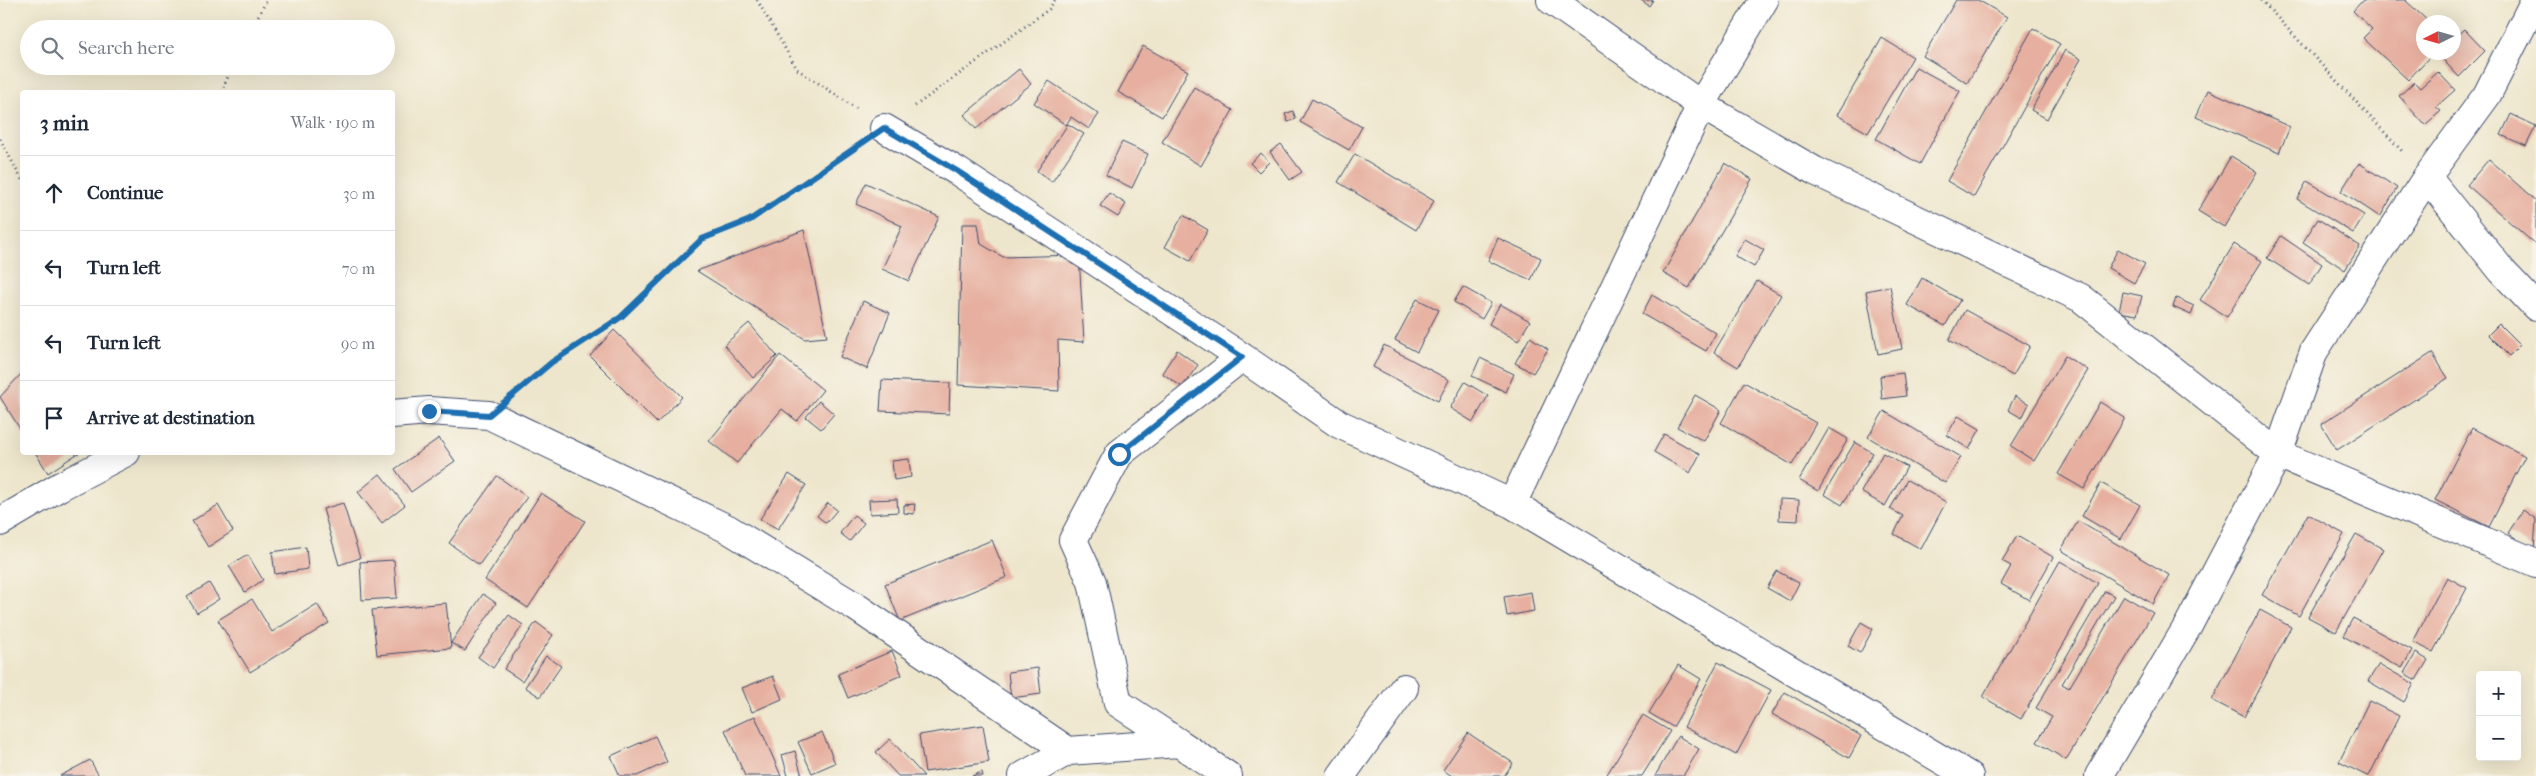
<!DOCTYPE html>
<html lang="en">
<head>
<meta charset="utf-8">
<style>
  body { margin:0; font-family:"IM FELL French Canon",serif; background:#f2f2f3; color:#1f2937 }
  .controls { position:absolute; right:15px; bottom:15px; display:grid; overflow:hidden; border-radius:5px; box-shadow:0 5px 20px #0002 }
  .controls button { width:45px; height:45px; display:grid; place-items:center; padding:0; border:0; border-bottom:1px solid #e0e1e3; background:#fff; color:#1f2937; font:25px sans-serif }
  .compass { position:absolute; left:2416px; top:15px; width:45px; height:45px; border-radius:50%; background:#fff; box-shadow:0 5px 20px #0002; rotate:265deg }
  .stop { position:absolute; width:15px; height:15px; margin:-11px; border:4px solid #1f6fb2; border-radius:50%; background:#fff }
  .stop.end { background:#1f6fb2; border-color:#fff; box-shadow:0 1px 5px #0008 }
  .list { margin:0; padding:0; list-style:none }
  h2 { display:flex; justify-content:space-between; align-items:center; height:65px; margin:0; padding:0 20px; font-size:21px }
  h2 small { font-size:16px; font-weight:400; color:#747a83 }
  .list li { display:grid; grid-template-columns:32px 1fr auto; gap:15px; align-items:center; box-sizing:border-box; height:75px; padding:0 20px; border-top:1px solid #e0e1e3 }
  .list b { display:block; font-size:19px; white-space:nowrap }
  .list em { font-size:16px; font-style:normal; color:#747a83 }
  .icon { flex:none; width:28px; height:28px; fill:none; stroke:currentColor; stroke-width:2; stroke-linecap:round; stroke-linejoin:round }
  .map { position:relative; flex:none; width:2536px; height:776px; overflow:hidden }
  .search { position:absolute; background:#fff; box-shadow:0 5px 20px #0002; left:20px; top:20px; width:375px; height:55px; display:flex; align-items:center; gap:12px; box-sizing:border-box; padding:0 18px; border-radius:28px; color:#747a83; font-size:19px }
  .panel { position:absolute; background:#fff; box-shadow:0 5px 20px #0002; left:20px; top:90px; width:375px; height:365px; border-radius:5px }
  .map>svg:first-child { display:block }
  .building { fill:#e6af9f }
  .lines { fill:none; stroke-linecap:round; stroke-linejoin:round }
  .minor-casing { stroke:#3b4a6e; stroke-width:30 }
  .path { stroke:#3b4a6e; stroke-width:3; stroke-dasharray:1 4; stroke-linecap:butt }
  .minor { stroke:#fff; stroke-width:28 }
  .route { stroke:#1f6fb2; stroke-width:6 }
</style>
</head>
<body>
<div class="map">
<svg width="2536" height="776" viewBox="0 0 2536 776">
  <rect width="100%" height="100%" fill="#f7f3e8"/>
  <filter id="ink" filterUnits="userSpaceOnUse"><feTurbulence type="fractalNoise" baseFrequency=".02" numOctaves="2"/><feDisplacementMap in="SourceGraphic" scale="10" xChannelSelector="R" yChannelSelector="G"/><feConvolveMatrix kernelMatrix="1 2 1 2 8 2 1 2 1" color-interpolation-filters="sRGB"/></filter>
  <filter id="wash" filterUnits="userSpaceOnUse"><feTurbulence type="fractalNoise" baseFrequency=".0096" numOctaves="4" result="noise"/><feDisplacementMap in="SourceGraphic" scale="20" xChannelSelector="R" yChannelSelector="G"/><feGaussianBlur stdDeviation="1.12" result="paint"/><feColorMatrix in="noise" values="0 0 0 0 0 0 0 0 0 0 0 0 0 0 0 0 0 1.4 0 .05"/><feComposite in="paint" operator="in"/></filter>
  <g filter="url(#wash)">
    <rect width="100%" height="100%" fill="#eee6cc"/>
    <g id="blocks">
      <path class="building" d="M1641 0H1653L1649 6Z
        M1956 0H1978L2007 17 1967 83 1923 56Z
        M2363 0H2405L2429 22H2424V52H2434L2408 80 2363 38 2372 29 2353 11Z
        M2033 28 2060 44 1974 197 1947 181Z
        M2464 29 2485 51 2459 77 2436 52H2454V38Z
        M1882 38 1913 57 1868 133 1837 115Z
        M1143 46 1188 71 1162 117 1118 92Z
        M2065 50 2081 59 2047 119 2031 110Z
        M1916 67 1960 91 1920 164 1876 139Z
        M1019 69 1031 84 976 129 964 115Z
        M2438 72 2455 90 2436 107 2441 111 2425 125 2399 96 2414 82 2420 88Z
        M1049 81 1099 114 1089 129 1071 117 1066 125 1034 103Z
        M1194 87 1233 110 1201 166 1162 142Z
        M2208 90 2290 127 2279 153 2196 117Z
        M1312 99 1362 127 1349 150 1300 122Z
        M1293 111 1296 119 1288 122 1285 114Z
        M2511 114 2536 126 2526 146 2501 135Z
        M1068 124 1084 134 1052 182 1037 171Z
        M1122 142 1148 154 1132 188 1106 175Z
        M1281 144 1302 172 1290 180 1270 152Z
        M1261 153 1269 162 1259 172 1250 163Z
        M1355 154 1434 201 1416 230 1338 182Z
        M2231 156 2257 172 2224 227 2198 211Z
        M2489 159 2536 201V245L2467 185Z
        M1725 163 1752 179 1689 288 1663 273Z
        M2359 163 2397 188 2380 217 2341 191Z
        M2307 181 2364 215 2353 233 2297 199Z
        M866 183 939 217 909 281 882 269 902 226 856 204Z
        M1109 193 1126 204 1118 217 1100 206Z
        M1183 215 1208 230 1190 261 1165 247Z
        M2318 219 2360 246 2345 270 2303 242Z
        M962 224H978L981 244 1003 257 1079 255 1084 342 1058 340 1059 391 958 385Z
        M804 230 827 337 805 339 697 271Z
        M2281 236 2322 264 2309 285 2267 258Z
        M1498 238 1541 258 1531 280 1488 261Z
        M1745 239 1764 250 1754 267 1735 256Z
        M2234 244 2262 261 2227 317 2200 300Z
        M2118 249 2145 264 2134 283 2108 268Z
        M1922 278 1960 300 1945 326 1907 305Z
        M1757 281 1781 295 1738 367 1714 352Z
        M1890 286 1902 349 1878 354 1866 291Z
        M1463 287 1491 303 1482 319 1454 302Z
        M2123 292 2142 296 2137 315 2119 312Z
        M1652 295 1716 333 1706 351 1642 314Z
        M2176 298 2194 306 2191 315 2173 307Z
        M1417 299 1439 310 1417 352 1395 340Z
        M863 301 890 313 867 369 840 357Z
        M1500 304 1530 321 1518 341 1489 324Z
        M1965 310 2030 346 2013 376 1949 340Z
        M749 323 777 356 753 378 724 345Z
        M2499 324 2520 345 2509 356 2488 335Z
        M614 330 682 397 657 423 590 356Z
        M1530 337 1548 349 1533 373 1515 363Z
        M1384 345 1449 380 1438 401 1373 367Z
        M1177 350 1198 365 1182 387 1162 373Z
        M2432 353 2448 378 2337 450 2321 424Z
        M780 355 823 390 797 421 782 409 737 463 709 441Z
        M2065 356 2088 370 2034 461 2011 446Z
        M1480 358 1514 374 1506 392 1472 376Z
        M22 373V432L0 397Z
        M1903 373 1906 396 1882 399 1880 376Z
        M882 380 950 383 949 414 880 411Z
        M1465 382 1488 396 1473 422 1450 408Z
        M1744 382 1816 423 1792 465 1721 423Z
        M1695 395 1721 410 1704 441 1677 427Z
        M2015 396 2029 404 2022 418 2008 410Z
        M819 401 834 414 821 429 806 417Z
        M2100 402 2125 418 2084 489 2058 474Z
        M1884 411 1961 457 1945 483 1868 437Z
        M1958 416 1980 429 1969 449 1947 435Z
        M1829 428 1848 439 1818 491 1799 480Z
        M2472 428 2525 456 2489 527 2435 500Z
        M1664 434 1700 454 1690 473 1654 452Z
        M439 438 455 461 411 492 395 469Z
        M1855 442 1873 453 1842 505 1824 494Z
        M35 452H80L48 473Z
        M1883 453 1907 467 1885 506 1861 492Z
        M909 459 911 477 894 480 892 461Z
        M380 474 405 505 382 523 358 492Z
        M789 474 806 485 778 529 760 519Z
        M497 476 527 497 479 565 449 543Z
        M1907 480 1946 502 1921 549 1894 534 1903 516 1890 509Z
        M2101 483 2140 505 2121 539 2082 516Z
        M541 493 585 521 528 608 485 580Z
        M897 499 898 512 870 514 869 500Z
        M1780 499 1799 500 1798 521 1779 520Z
        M343 503 360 558 339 565 323 509Z
        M828 503 837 510 826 523 817 516Z
        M915 504 914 514 904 513V505Z
        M218 505 233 531 208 547 192 521Z
        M2523 510 2536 519 2534 551 2508 533Z
        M2308 514 2344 534 2299 616 2262 595Z
        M854 515 864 523 850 541 840 533Z
        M2078 521 2169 575 2153 604 2061 550Z
        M2356 534 2383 549 2336 632 2308 617Z
        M2017 536 2053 557 2029 600 2001 584 2011 566 2002 561Z
        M992 540 1007 577 900 621 885 584Z
        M306 547 308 569 275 574 272 552Z
        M248 555 263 580 245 592 229 566Z
        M394 560 397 598 362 600 360 562Z
        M2060 561 2098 583 2021 719 1983 697Z
        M1777 571 1799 583 1790 601 1767 588Z
        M2447 577 2467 588 2433 652 2413 642Z
        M209 583 219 599 197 613 187 597Z
        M2105 591 2114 596 2062 684 2069 688 2124 596 2153 613 2066 760 2037 742 2052 717 2036 708Z
        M1531 592 1534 611 1507 616 1504 597Z
        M483 594 496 603 465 651 451 643Z
        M252 599 272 632 317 604 329 623 250 672 218 620Z
        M446 603 451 648 377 655 372 610Z
        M2260 610 2291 627 2244 717 2212 700Z
        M509 615 523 625 493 668 478 657Z
        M2353 618 2412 650 2402 668 2343 636Z
        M536 622 553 635 522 681 504 669Z
        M1861 622 1873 629 1860 653 1848 646Z
        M892 651 902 675 848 698 838 674Z
        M2416 653 2428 660 2416 680 2404 673Z
        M546 656 561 666 540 697 525 687Z
        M1718 662 1771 690 1736 755 1684 727Z
        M2379 664 2414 684 2404 702 2368 681Z
        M1678 665 1701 679 1673 727 1649 713Z
        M1038 668 1041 694 1011 698 1008 672Z
        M773 676 782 699 752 712 742 688Z
        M1785 692 1861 736 1849 758 1772 714Z
        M2369 701 2399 716 2369 776H2367L2339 762Z
        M1643 715 1670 731 1642 776H1606Z
        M755 716 781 776H745L725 730Z
        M983 725 989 762 925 772 919 735Z
        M822 732 835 763 812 773 798 742Z
        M1468 733 1513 763 1504 776H1452L1443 770Z
        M655 736 667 762 637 776H620L611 756Z
        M1678 736 1699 749 1683 776H1655Z
        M890 739 924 776H898L876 752Z
        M795 751 802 776H788L782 755Z
        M90 760 99 776H60Z
        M982 772 983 776H972Z"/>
    </g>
  </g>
  <g filter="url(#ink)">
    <use href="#blocks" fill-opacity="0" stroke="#3b4a6e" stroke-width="1"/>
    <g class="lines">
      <g class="minor-casing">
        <path id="minor" d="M1551 0 1701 105 1815 171 2081 298 2278 454 2314 351 2427 177 2487 95 2535 0
          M884 128 957 171 1242 357 1339 424 1512 504 1969 776
          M2427 177 2502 271 2536 307
          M392 414 429 411 489 415 728 529 856 607 1068 751
          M1512 504 1701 105 1764 0
          M0 522 59 487 126 452
          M1179 743 1118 703 1092 582 1073 540 1119 454 1242 357
          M1023 776 1068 751 1179 743 1228 776
          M1341 776 1404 688
          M2099 776 2189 624 2278 454 2536 563"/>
      </g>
      <path class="path" d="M757 0 797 69 857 109
        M2261 0 2402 151
        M251 29 267 0
        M221 92 233 66
        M915 106 1049 9 1055 0
        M0 139 22 180
        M518 390 552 362 621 317 702 239 750 220 856 147"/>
      <use href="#minor" class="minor"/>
    </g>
  </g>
  <g class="lines" filter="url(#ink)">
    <path class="route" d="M429 411 489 415 552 362 621 317 702 239 750 220 884 128 957 171 1242 357 1119 454"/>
  </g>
</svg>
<div class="controls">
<button>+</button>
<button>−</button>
</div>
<svg class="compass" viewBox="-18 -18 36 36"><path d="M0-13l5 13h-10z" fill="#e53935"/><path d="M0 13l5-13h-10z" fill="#747a83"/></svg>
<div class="stop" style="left:1119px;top:454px"></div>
<div class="stop end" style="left:429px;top:411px"></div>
<div class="search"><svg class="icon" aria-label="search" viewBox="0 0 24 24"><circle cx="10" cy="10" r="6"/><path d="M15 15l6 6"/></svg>Search here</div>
<section class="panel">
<h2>3 min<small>Walk · 190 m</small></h2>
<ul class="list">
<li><svg class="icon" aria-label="ahead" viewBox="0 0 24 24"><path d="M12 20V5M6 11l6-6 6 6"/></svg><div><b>Continue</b></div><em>30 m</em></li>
<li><svg class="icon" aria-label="left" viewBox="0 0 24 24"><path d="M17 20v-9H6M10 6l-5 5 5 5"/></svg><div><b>Turn left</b></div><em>70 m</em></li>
<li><svg class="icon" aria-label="left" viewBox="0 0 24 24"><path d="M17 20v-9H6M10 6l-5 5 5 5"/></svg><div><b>Turn left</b></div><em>90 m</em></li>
<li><svg class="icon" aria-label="arrive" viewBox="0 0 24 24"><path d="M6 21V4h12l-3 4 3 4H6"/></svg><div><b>Arrive at destination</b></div></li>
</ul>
</section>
</div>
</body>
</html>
